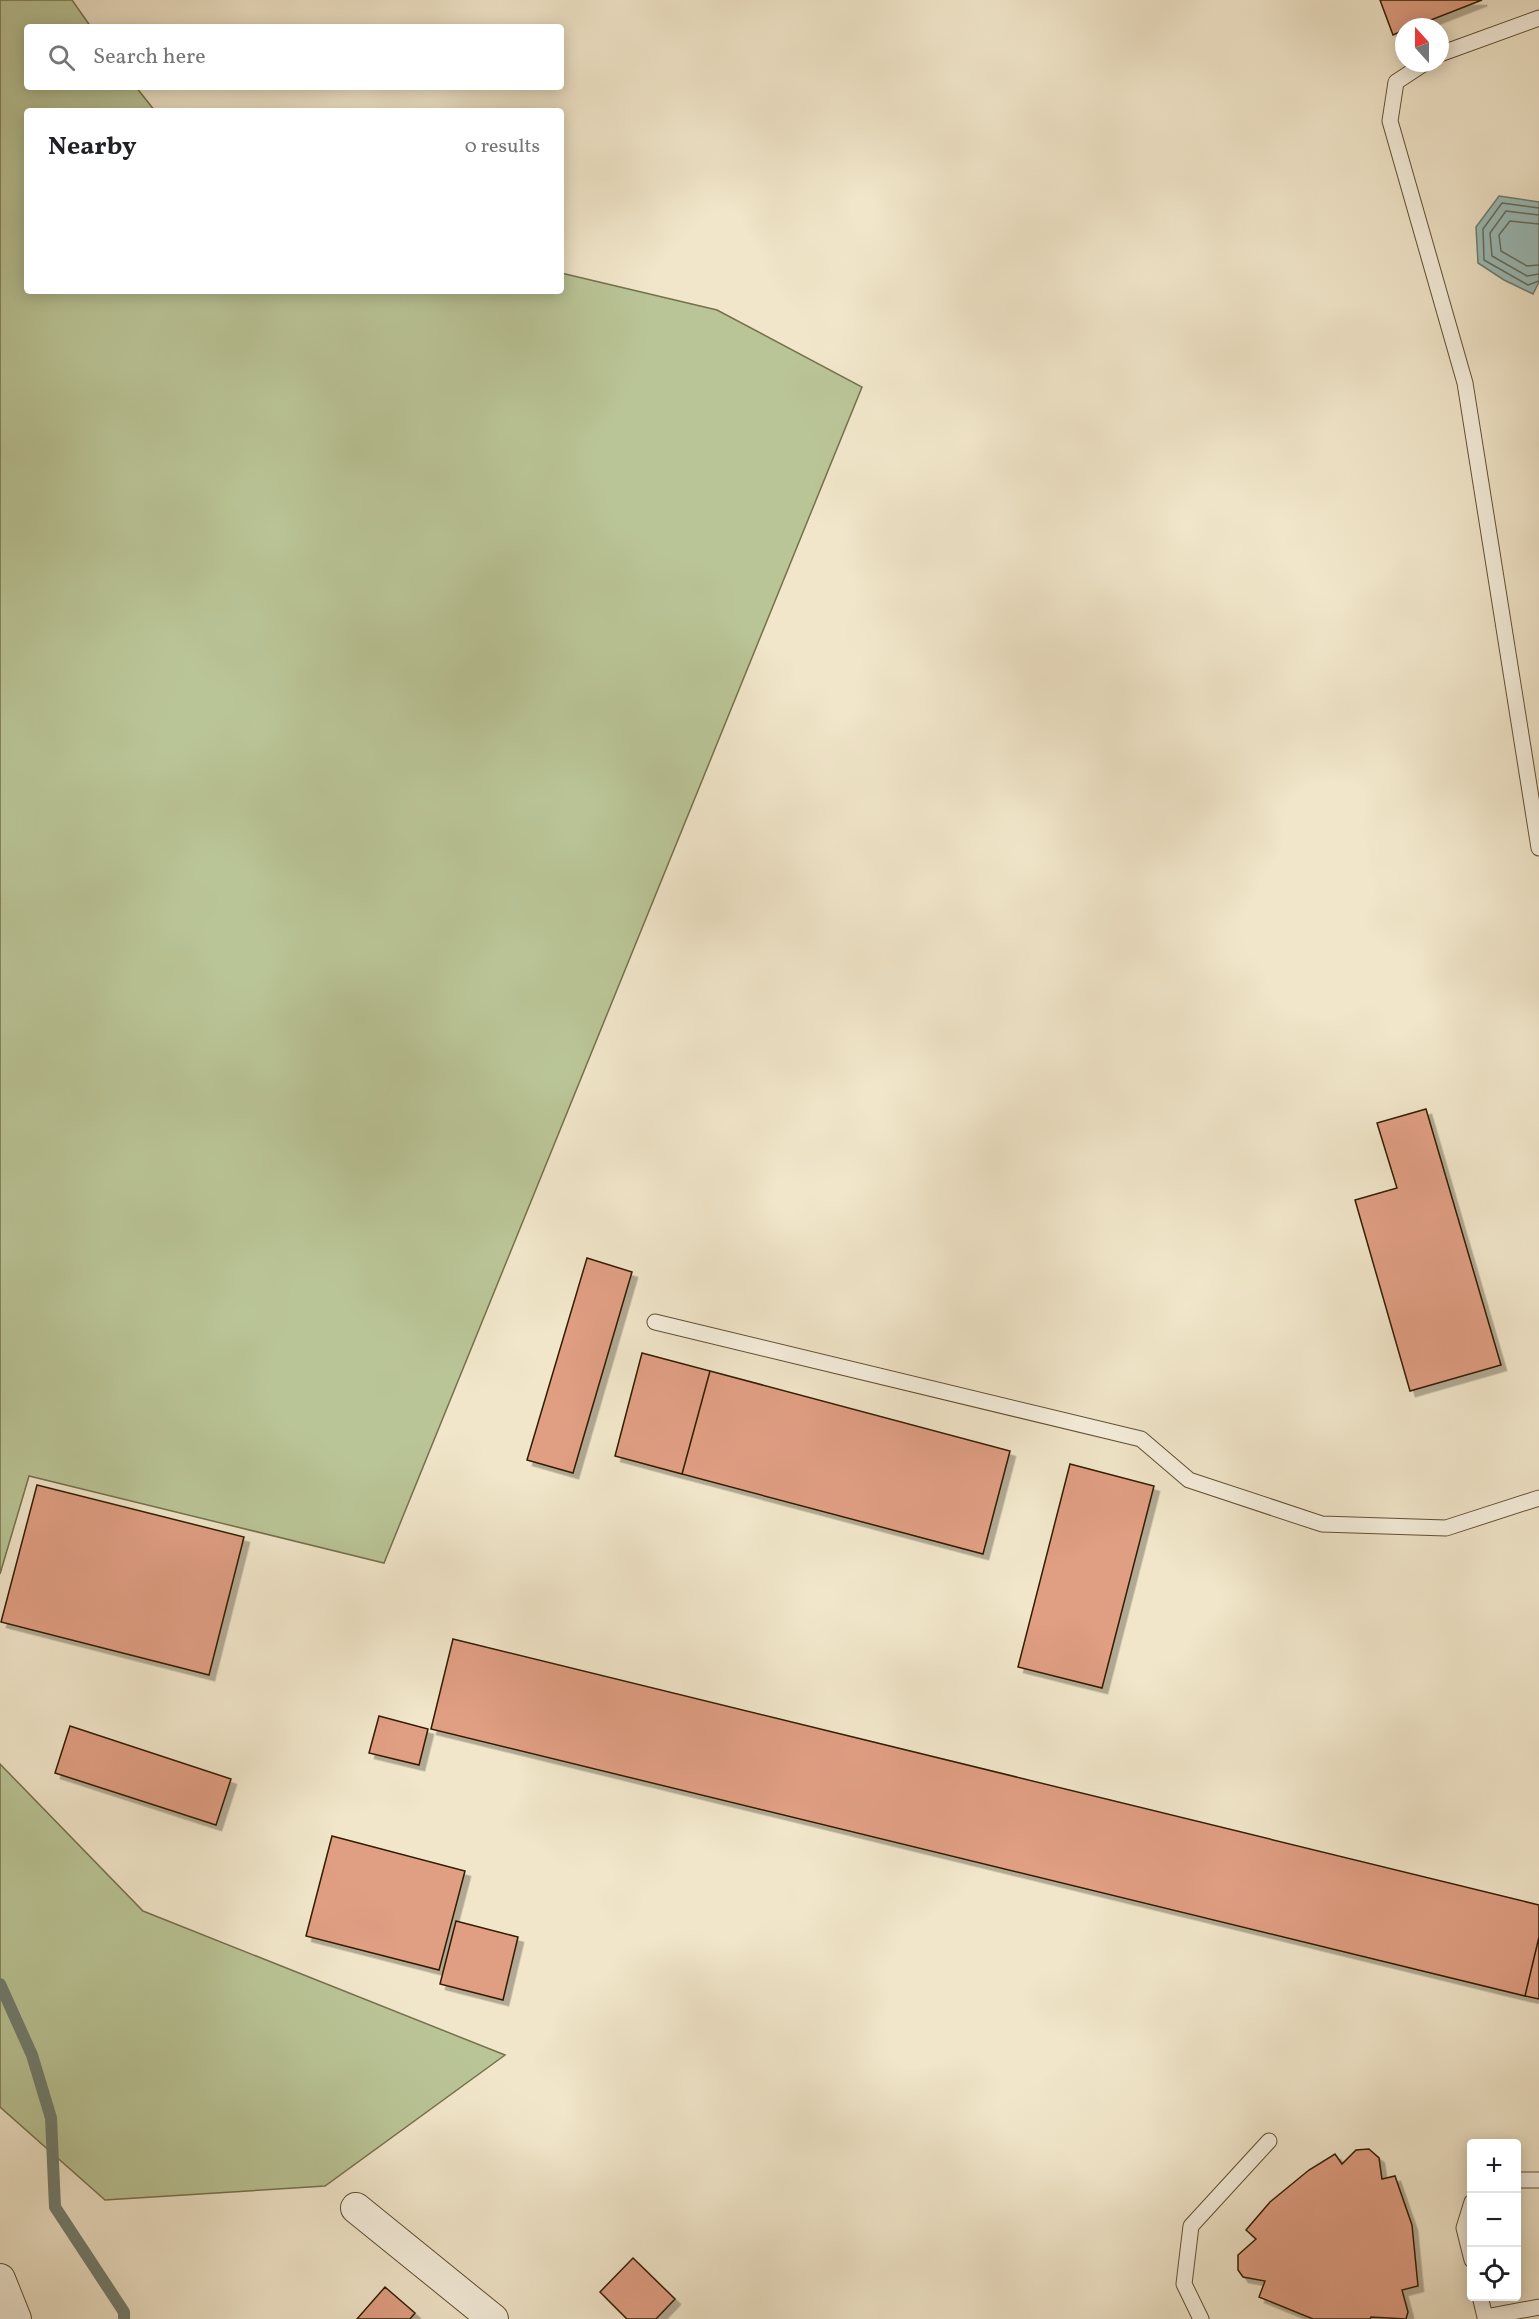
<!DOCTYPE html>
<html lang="en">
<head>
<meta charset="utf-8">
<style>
  body { margin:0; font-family:Vollkorn,serif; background:#f6f6f6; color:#202124 }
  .controls { position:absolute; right:18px; bottom:18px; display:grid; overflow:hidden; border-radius:6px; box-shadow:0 3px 15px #0003 }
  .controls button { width:54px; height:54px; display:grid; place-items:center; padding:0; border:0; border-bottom:2px solid #e0e0e0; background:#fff; color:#202124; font:30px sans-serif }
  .compass { position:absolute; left:1395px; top:18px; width:54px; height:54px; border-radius:50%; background:#fff; box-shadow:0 3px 15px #0003; rotate:339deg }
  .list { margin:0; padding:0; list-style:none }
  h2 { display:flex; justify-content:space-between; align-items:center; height:78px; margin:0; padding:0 24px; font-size:26px }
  h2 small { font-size:20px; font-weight:400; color:#757577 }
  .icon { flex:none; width:33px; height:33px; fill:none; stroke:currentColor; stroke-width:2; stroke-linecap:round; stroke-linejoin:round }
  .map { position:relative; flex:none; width:1539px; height:2319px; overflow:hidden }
  .search { position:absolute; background:#fff; box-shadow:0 3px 15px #0003; left:24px; top:24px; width:540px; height:66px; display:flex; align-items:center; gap:15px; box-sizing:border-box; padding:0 21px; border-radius:6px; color:#757577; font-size:22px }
  .panel { position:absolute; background:#fff; box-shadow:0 3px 15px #0003; left:24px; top:108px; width:540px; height:186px; border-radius:6px }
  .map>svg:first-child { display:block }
  .green { fill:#bac597; stroke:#76714c; stroke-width:1.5 }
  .water { fill:#9bbebc; stroke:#717e71; stroke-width:1.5 }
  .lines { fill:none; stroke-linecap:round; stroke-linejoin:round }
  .shore { stroke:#666e5e; stroke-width:1.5 }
  .stream { stroke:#717e71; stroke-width:12 }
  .building { fill:#e09e83; stroke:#311d01; stroke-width:1.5; filter:url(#shadow) }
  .service-casing { stroke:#614f33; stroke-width:17 }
  .minor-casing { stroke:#614f33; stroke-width:32 }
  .service { stroke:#f6efdd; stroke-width:15 }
  .minor { stroke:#f6efdd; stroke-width:30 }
</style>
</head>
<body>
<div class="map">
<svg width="1539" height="2319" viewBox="0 0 1539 2319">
  <defs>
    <filter id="shadow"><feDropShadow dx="5.5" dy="5.5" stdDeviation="0" flood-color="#0004"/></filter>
  </defs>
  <rect width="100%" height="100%" fill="#f1e6ca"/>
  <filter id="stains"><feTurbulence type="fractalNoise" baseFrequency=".00333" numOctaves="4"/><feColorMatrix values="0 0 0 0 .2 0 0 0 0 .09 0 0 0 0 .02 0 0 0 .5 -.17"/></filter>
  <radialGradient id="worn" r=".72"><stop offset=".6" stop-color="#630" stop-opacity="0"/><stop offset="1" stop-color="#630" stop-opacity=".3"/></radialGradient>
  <path class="green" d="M0 0H72L91 27H27V87H136L155 111H27V291H561V273L717 310 862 387 384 1563 29 1476 0 1574Z
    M0 1764 143 1911 505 2055 325 2186 105 2200 0 2107Z"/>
  <path class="water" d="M1499 196 1539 202V282L1533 294 1504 280 1478 263 1476 227Z"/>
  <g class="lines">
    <path class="shore" d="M1539 208 1502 203 1483 229 1484 260 1528 285 1539 281
      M1539 215 1506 211 1490 233 1492 256 1527 276 1539 274
      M1539 224 1510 221 1499 235 1501 251 1527 266 1539 265"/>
    <path class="stream" d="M0 1984 32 2055 51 2118 55 2207 124 2312V2319"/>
  </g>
  <path class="building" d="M1380 0H1482L1413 27H1404V30L1393 35Z
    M1426 1109 1501 1365 1410 1391 1355 1200 1397 1188 1377 1123Z
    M587 1258 632 1272 573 1473 527 1460Z
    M642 1353 710 1371 682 1474 615 1456Z
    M710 1371 1010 1451 983 1554 682 1474Z
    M1070 1464 1154 1486 1102 1688 1018 1667Z
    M37 1485 244 1537 209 1675 1 1622Z
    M453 1639 1539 1905V1937L1525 1996 431 1729Z
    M379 1716 428 1729 419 1765 369 1753Z
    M70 1726 231 1779 216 1825 55 1773Z
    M332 1836 465 1871 439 1970 306 1936Z
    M456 1921 518 1937 503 2000 440 1984Z
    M1539 1937V1999L1525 1996Z
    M1369 2149 1379 2158 1382 2179 1395 2176 1412 2225 1418 2286 1402 2290 1408 2312 1406 2319 1371 2317 1370 2319H1313L1259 2297 1265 2281 1243 2277 1238 2270V2255L1256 2239 1246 2230 1270 2202 1309 2170 1335 2154 1342 2164 1356 2150Z
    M633 2258 675 2299 656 2319H627L600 2292Z
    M385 2287 415 2313 410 2319H357Z"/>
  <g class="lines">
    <g class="service-casing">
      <path id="service" d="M1440 54 1539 18
        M1425 63 1396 82 1390 121 1465 383 1539 848
        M655 1322 1141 1439 1189 1480 1322 1524 1446 1528 1539 1498
        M1516 2180H1539
        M1472 2202 1464 2228 1472 2260
        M1480 2296 1485 2317 1539 2307
        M1201 2319 1184 2284 1191 2226 1269 2141"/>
    </g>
    <g class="minor-casing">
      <path id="minor" d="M356 2208 493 2319
        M0 2279 16 2319"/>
    </g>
    <use href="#service" class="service"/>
    <use href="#minor" class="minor"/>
  </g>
  <rect width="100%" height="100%" filter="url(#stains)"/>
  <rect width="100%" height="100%" fill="url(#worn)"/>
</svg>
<div class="controls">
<button>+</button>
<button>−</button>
<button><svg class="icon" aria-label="locate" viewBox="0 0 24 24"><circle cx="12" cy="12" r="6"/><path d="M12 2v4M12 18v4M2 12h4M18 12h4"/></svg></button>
</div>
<svg class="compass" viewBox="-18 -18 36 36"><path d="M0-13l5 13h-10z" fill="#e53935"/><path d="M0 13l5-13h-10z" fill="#757577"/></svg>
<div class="search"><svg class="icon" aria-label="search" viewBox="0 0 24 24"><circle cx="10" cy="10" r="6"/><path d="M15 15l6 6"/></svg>Search here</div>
<section class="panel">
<h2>Nearby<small>0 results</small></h2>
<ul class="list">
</ul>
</section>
</div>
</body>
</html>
